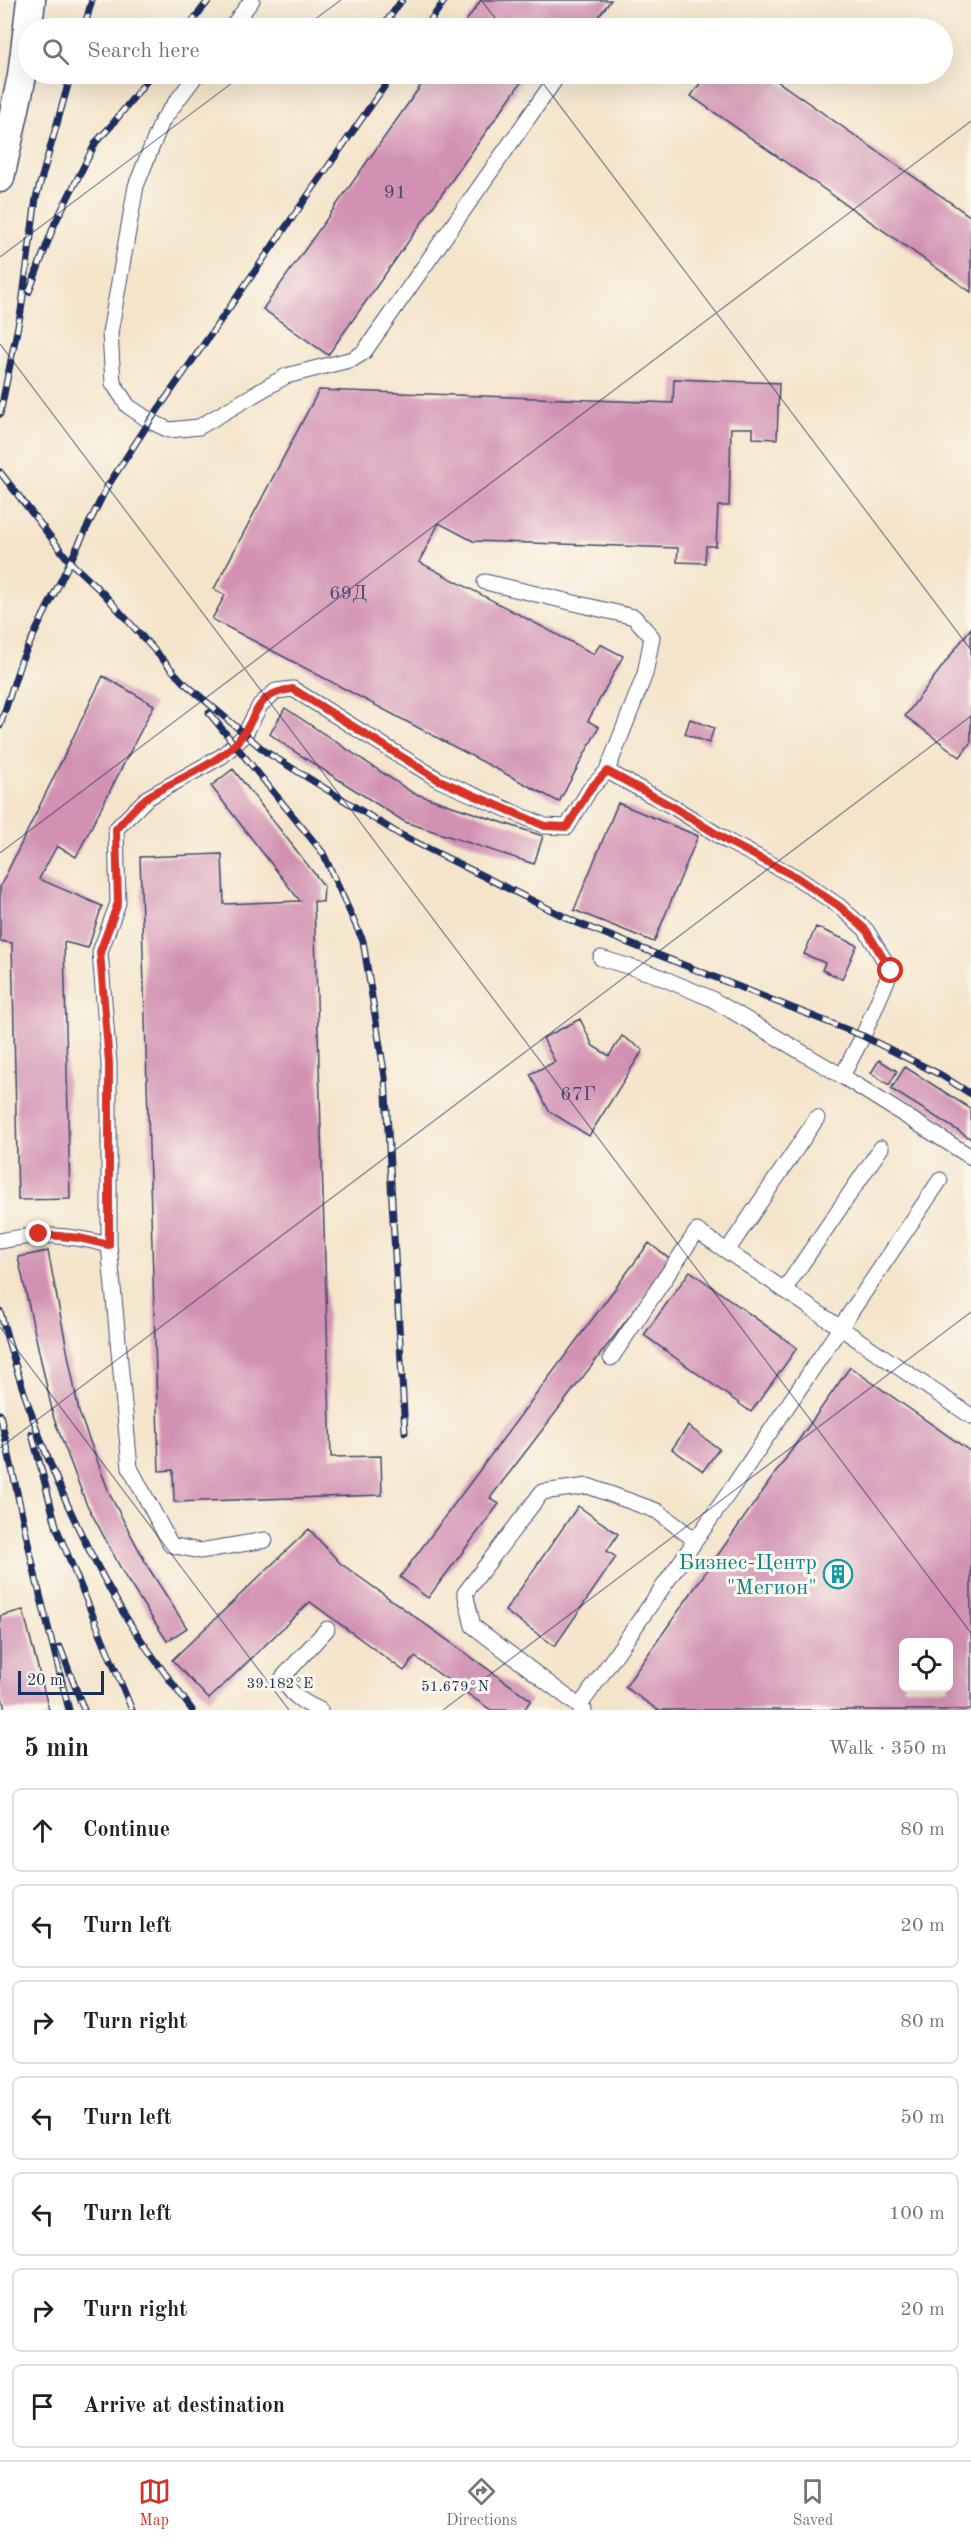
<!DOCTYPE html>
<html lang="en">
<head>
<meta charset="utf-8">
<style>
  body { margin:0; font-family:"Old Standard TT",serif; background:#f6f6f6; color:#202124 }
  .controls { position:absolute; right:18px; bottom:18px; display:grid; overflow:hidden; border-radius:9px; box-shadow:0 6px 24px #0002 }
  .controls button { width:54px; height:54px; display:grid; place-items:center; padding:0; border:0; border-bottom:2px solid #e0e0e0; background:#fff; color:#202124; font:30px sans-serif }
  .scale { position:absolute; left:18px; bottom:15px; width:86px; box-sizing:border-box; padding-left:6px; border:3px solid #1b2f5e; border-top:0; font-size:16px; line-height:21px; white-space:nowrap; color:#1b2f5e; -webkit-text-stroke:4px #fbf7ec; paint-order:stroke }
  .stop { position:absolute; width:18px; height:18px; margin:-14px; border:4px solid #d93025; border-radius:50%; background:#fff }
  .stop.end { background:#d93025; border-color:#fff; box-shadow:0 2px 6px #0008 }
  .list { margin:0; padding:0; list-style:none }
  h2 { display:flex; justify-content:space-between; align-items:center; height:78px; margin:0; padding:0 24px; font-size:26px }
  h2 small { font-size:20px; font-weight:400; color:#757577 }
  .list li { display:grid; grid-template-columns:39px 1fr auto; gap:18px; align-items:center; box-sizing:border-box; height:84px; margin:0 12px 12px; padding:0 12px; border:2px solid #e0e0e0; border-radius:9px }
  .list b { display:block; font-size:22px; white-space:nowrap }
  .list em { font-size:20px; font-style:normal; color:#757577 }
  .icon { flex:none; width:33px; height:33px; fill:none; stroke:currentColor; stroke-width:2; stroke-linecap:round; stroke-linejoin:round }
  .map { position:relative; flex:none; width:971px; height:1710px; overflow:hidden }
  .search { position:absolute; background:#fff; box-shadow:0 6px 24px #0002; left:18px; right:18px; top:18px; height:66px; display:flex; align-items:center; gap:15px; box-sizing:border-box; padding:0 21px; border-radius:33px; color:#757577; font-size:22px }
  .sheet { height:750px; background:#fff }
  nav { display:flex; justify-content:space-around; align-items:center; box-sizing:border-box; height:84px; border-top:2px solid #e0e0e0; background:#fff; font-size:16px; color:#757577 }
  nav a { display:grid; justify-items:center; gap:3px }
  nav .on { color:#d93025 }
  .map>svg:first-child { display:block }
  .building { fill:#d291b2; fill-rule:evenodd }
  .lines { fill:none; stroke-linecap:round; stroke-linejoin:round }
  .service-casing { stroke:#3c4a6e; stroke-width:17 }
  .minor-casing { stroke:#3c4a6e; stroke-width:31 }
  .service { stroke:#fff; stroke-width:15 }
  .minor { stroke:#fff; stroke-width:28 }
  .rail-casing { stroke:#1b2f5e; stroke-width:7 }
  .rail { stroke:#fbf7ec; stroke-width:4.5; stroke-dasharray:14; stroke-linecap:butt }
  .route { stroke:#d93025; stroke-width:8 }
  .ticks { fill:none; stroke:#1b2f5e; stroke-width:1.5; stroke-opacity:0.45 }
  .labels { text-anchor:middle; stroke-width:6; stroke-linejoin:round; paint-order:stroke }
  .number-label { font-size:20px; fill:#494873 }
  .culture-label { font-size:22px; fill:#0d838f; stroke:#fbf7ec; text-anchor:end }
  .ticks-label { font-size:15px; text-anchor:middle; fill:#1b2f5e; stroke:#fbf7ec; stroke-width:6; stroke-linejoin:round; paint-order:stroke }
</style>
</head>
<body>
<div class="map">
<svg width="971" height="1710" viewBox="0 0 971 1710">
  <rect width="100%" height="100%" fill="#fbf7ec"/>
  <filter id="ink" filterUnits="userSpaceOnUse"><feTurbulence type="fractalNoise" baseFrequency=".0167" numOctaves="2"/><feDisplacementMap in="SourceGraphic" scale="12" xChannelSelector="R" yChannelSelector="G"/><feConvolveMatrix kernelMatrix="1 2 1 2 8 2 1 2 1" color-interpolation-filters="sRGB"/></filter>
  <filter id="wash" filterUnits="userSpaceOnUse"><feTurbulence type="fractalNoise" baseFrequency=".008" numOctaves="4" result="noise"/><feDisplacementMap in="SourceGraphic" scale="24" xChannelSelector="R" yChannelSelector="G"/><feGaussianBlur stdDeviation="1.35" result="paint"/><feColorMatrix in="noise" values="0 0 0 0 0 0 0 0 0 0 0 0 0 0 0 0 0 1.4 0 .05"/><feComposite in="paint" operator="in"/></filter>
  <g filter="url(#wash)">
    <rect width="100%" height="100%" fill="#f4e4ca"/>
    <g id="blocks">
      <path class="building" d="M481 0H611L590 28H578L565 19 559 28H461Z
        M429 74H527L328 355 263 309Z
        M707 74H767L971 217V292L691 96Z
        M674 379 779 383 777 439 753 438V428H731L729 506H718L716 546H706L705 563 677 562 678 548 473 541 439 523 419 562 594 654 600 644 623 656 588 721 599 727 559 802 212 619 225 595 214 589 319 390 673 403Z
        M971 628V742L960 757 905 716Z
        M103 676 154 705 76 857 57 846 39 879 102 906 88 948 64 942 70 1199 18 1200 12 943 0 941V887Z
        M285 708 413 793 543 836 534 864 405 822 289 748 270 734Z
        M690 719 714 728 709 743 685 734Z
        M233 769 324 886 323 902 314 901 331 1457 381 1456 382 1495 174 1502 173 1470 159 1471 140 857 222 854 224 904 300 901 211 786Z
        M618 803 698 836 654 942 574 910Z
        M816 927 857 945 842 979 822 970 825 963 804 954Z
        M580 1019 593 1046 609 1056 622 1036 643 1050 589 1136 549 1111 530 1074 555 1062 543 1038Z
        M879 1060 897 1071 889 1085 871 1073Z
        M905 1067 971 1109V1139L891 1089Z
        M649 1243 672 1261 490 1498 499 1504 428 1598 400 1577Z
        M48 1251 79 1412 110 1495 148 1567 187 1628 167 1641 126 1578 86 1503 54 1419 18 1257Z
        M690 1271 797 1348 751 1412 644 1335Z
        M850 1367 971 1452V1710H658L625 1687ZM904 1642H948V1688H904Z
        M688 1426 719 1449 703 1471 672 1449Z
        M578 1506 618 1534 607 1551 616 1557 555 1646 505 1611Z
        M309 1529 340 1563 531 1700 524 1710H491L415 1657 404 1671 310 1602 209 1699 172 1660Z
        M23 1610 49 1710H5L0 1689V1616Z"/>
    </g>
  </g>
  <g filter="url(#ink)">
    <use href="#blocks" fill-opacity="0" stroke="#3c4a6e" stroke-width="1.5"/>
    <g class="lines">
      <g class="service-casing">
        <path id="service" d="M231 28 252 0
          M197 74 162 121 136 186 110 333 113 383 128 406 150 421 169 430 199 427 286 376 353 359 364 352 559 74
          M485 582 634 617 652 637 645 674 607 771
          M601 958 653 974 710 998 842 1076 971 1157
          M0 1241C39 1232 70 1235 109 1245
          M727 1251 817 1118
          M784 1290 881 1148
          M611 1358 697 1231 971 1416
          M265 1540 200 1551 171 1545 130 1468 109 1245V1063L100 952 118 903 116 829 147 798 222 756 244 736 260 705 276 691 293 689 439 780 545 826 567 827 590 789 607 771 675 808 729 842 796 877 839 906 866 930 891 971 863 1036 842 1076
          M579 1707 730 1491 940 1180
          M320 1710C304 1703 288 1694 283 1677L327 1629
          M584 1710 473 1626 465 1593 542 1492 588 1486 657 1511 695 1540"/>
      </g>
      <g class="minor-casing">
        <path id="minor" d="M0 178 22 76 31 0"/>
      </g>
      <use href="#service" class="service"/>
      <use href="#minor" class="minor"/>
      <g class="rail-casing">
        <path id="rail" d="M384 25 402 0
          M84 28 92 0
          M187 28 209 0
          M425 28 445 0
          M29 292 55 223 96 142 111 126 152 74
          M0 414 21 311 36 198 71 74
          M0 472 70 562 104 594 182 681 266 752 399 834 575 922 863 1036 941 1075 971 1094
          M209 713 323 853 363 941 385 1077 405 1432
          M0 726 21 661 107 487 150 421 393 74
          M0 1311C27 1415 67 1516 121 1609 142 1644 168 1677 192 1710
          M0 1414 36 1579 69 1710
          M32 1434 57 1529 132 1710
          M60 1647 84 1710"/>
      </g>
      <use href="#rail" class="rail"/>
    </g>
  </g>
  <g class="lines" filter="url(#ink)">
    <path class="route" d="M39 1234 79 1238 109 1245V1063L100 952 118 903 116 829C126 818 137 804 149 796 177 779 209 768 233 746 260 721 249 694 293 689L439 780 545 826 567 827 590 789 607 771 675 808 729 842 796 877 839 906 866 930 891 971"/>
  </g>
  <path class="ticks" d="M481 0 503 28M303 28 341 0M536 74 971 650M0 257 244 74M0 344 971 1633M0 853 971 121M0 1327 289 1710M0 1448 971 716M443 1710 971 1312"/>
  <defs>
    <g id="building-ring" transform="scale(1.5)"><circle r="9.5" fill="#fbf7ec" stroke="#0f9aa8" stroke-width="1.5"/><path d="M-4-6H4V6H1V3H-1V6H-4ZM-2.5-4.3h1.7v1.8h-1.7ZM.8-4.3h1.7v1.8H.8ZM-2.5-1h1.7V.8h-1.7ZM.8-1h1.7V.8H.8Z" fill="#0f9aa8"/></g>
  </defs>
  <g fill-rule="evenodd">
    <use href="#building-ring" x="838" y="1574"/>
  </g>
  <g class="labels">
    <g class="number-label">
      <text x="395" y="198">91</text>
      <text x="348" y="599">69Д</text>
      <text x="578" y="1100">67Г</text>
    </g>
    <g class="culture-label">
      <text x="817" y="1569">Бизнес-Центр<tspan x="817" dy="25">"Мегион"</tspan></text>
    </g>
  </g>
  <g class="ticks-label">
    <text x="280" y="1688">39.182°E</text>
    <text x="455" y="1691">51.679°N</text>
  </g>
</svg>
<div class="controls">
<button><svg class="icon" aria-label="locate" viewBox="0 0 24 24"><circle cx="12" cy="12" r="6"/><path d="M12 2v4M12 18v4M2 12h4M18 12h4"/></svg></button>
</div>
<div class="scale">20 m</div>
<div class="stop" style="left:891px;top:971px"></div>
<div class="stop end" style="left:39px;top:1234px"></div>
<div class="search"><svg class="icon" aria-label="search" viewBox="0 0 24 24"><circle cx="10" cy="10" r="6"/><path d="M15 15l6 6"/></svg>Search here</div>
</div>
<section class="sheet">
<h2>5 min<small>Walk · 350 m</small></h2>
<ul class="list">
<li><svg class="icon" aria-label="ahead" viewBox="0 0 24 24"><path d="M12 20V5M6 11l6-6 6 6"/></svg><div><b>Continue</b></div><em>80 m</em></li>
<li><svg class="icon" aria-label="left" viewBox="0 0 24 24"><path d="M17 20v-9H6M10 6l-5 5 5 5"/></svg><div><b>Turn left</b></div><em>20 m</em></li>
<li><svg class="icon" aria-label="right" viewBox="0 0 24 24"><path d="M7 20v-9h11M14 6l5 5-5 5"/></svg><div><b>Turn right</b></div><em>80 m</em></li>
<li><svg class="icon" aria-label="left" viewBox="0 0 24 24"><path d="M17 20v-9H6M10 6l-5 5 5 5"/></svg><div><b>Turn left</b></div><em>50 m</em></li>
<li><svg class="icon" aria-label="left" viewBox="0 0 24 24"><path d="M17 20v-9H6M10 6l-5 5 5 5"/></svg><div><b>Turn left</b></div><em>100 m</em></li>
<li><svg class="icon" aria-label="right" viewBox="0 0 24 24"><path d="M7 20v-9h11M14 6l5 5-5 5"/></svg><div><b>Turn right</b></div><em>20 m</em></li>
<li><svg class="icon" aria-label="arrive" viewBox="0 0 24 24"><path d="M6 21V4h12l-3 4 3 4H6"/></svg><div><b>Arrive at destination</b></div></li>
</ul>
</section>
<nav>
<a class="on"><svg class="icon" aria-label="map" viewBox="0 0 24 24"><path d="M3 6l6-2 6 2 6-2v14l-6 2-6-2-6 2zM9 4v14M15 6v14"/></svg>Map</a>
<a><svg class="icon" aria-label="directions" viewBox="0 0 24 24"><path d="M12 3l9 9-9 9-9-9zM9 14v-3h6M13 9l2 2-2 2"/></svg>Directions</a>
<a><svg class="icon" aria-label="saved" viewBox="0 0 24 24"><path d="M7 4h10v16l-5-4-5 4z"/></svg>Saved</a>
</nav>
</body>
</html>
